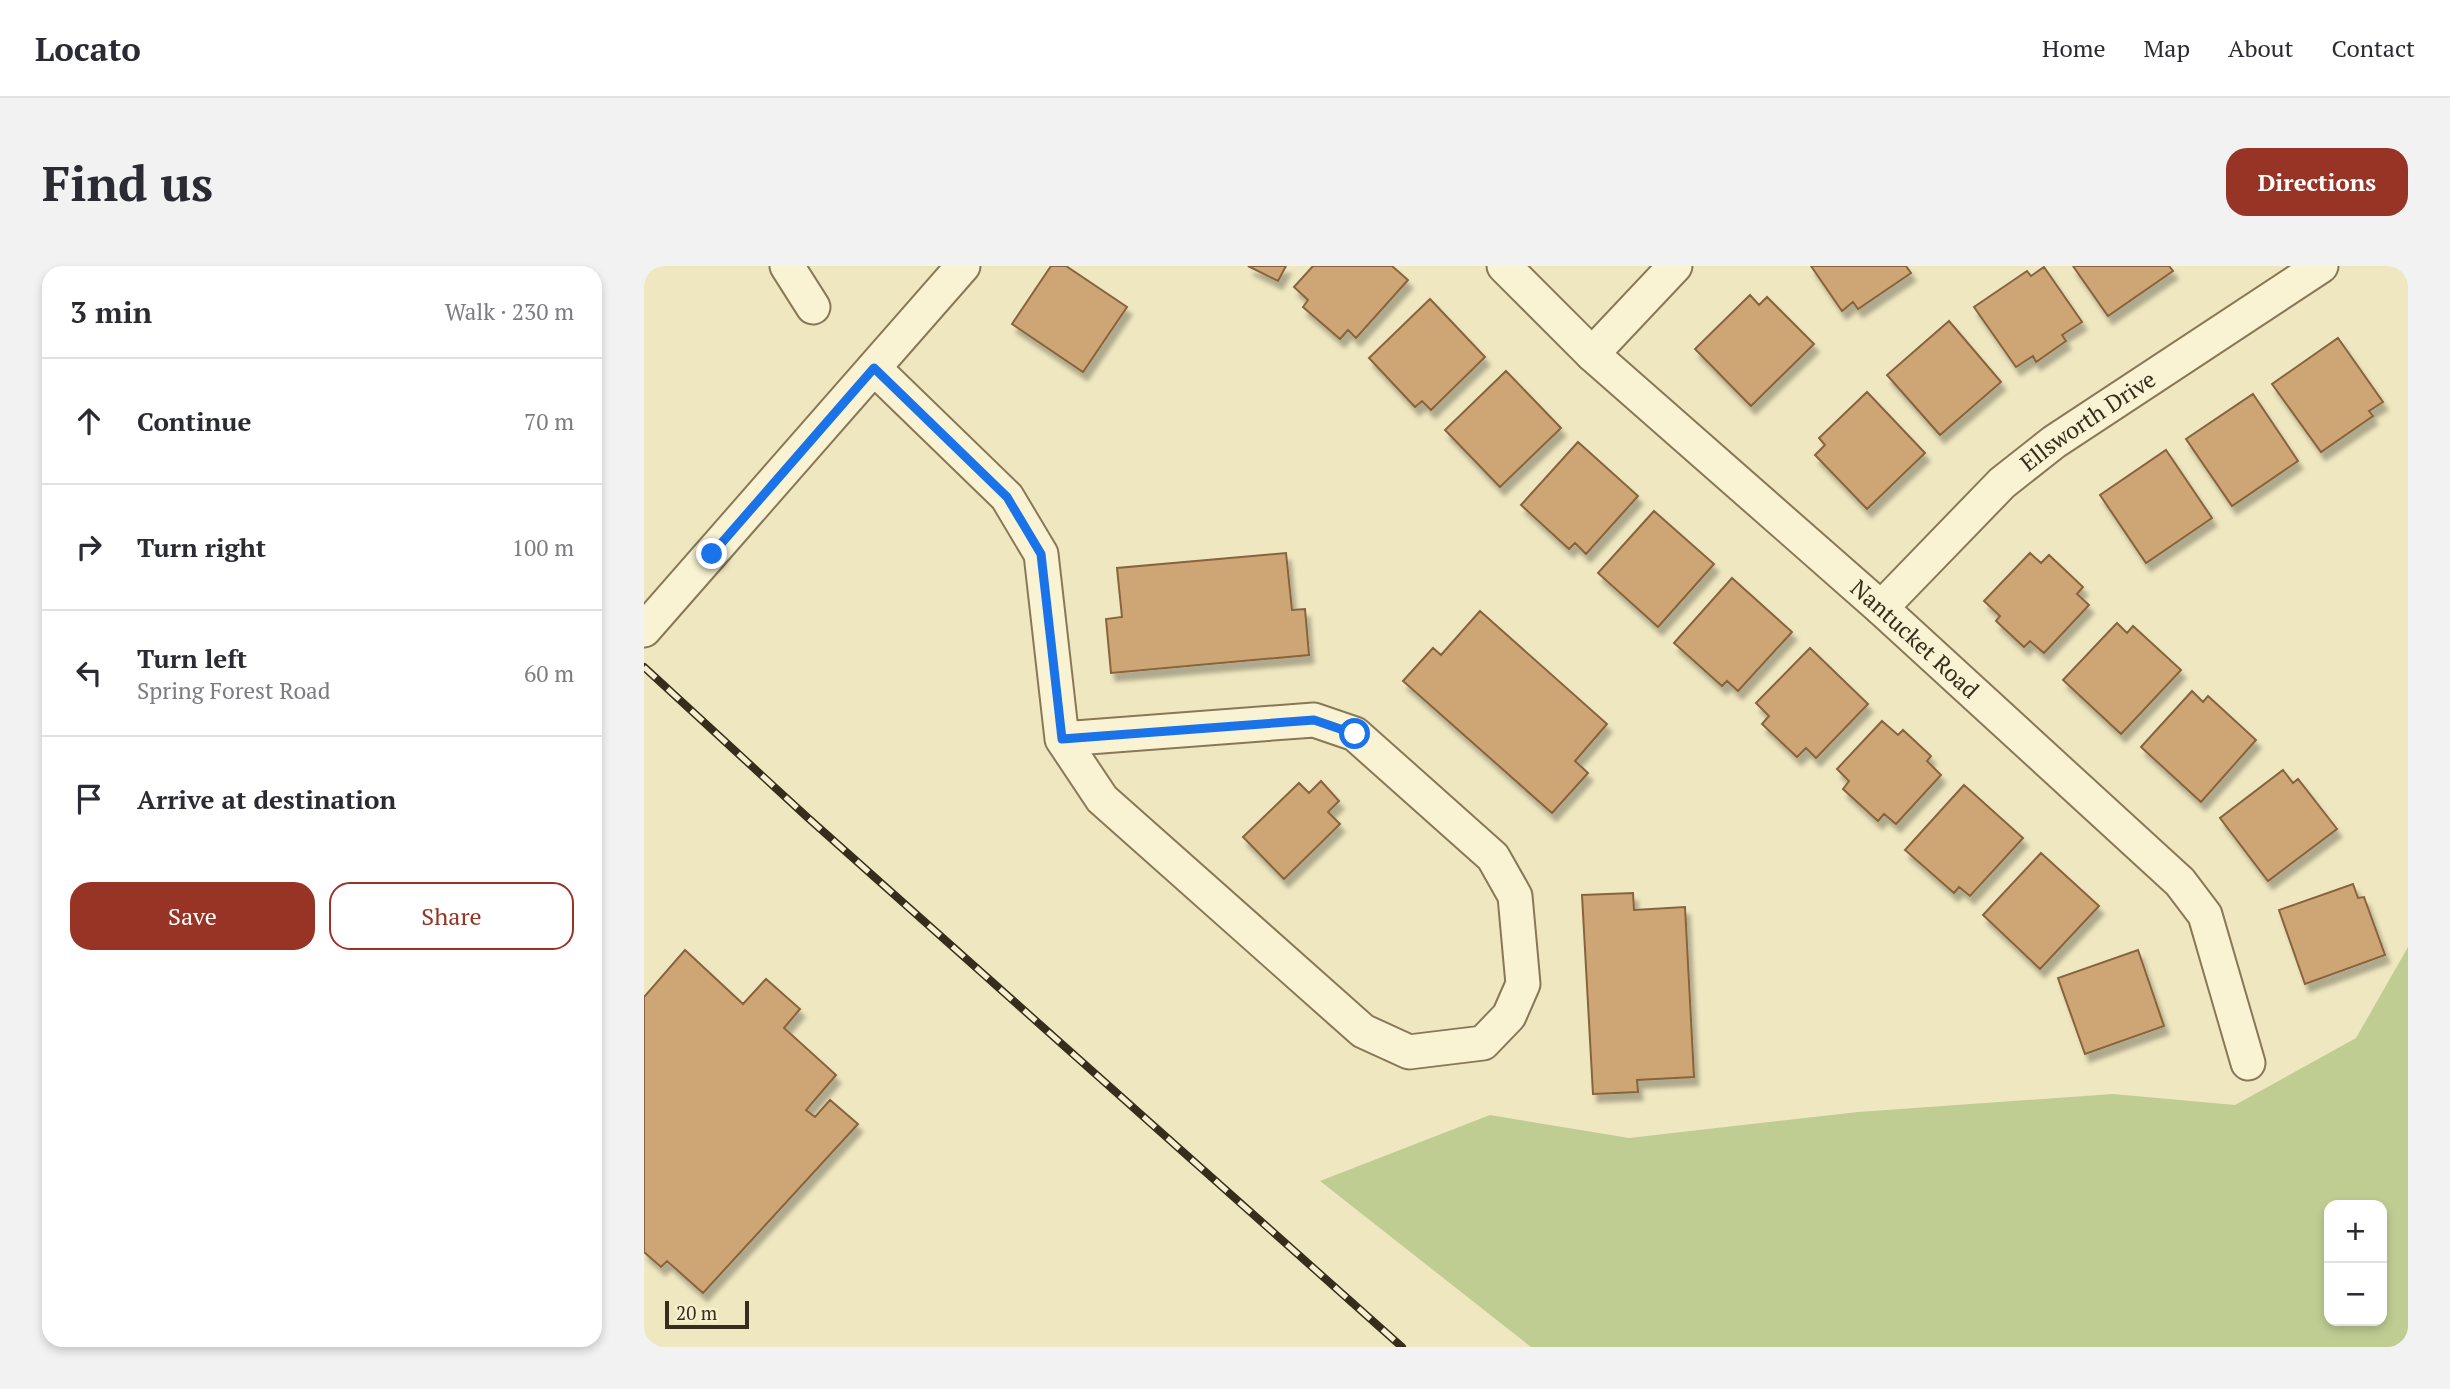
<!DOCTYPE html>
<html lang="en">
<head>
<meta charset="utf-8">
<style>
  body { margin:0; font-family:"PT Serif",serif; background:#f2f2f3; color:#2b2b33 }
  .controls { position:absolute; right:21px; bottom:21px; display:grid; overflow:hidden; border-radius:14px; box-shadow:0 4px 10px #0003 }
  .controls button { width:63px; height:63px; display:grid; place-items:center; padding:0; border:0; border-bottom:2px solid #e1e1e2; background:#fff; color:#2b2b33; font:35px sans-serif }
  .scale { position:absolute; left:21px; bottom:18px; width:84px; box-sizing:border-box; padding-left:7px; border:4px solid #372d1c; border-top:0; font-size:19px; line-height:24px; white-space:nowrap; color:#372d1c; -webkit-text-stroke:5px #f6f0cf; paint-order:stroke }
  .stop { position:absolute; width:21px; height:21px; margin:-16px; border:5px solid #1a73e8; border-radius:50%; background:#fff }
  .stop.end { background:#1a73e8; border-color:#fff; box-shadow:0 2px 7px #0008 }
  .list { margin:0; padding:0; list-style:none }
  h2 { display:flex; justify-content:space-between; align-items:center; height:91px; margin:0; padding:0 28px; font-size:30px }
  h2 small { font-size:23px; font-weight:400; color:#7c7c81 }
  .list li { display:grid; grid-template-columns:46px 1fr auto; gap:21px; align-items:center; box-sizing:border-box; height:126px; padding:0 28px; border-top:2px solid #e1e1e2 }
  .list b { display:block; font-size:26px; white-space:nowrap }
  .list p { margin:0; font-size:23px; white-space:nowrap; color:#7c7c81 }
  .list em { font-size:23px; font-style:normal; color:#7c7c81 }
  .actions { display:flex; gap:14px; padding:21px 28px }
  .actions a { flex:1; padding:16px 0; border:2px solid #983426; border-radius:21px; text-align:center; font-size:24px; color:#983426 }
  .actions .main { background:#983426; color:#fff }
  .icon { flex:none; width:38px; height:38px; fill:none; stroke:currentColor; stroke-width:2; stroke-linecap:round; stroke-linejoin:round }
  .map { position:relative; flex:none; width:1764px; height:1081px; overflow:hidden; border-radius:21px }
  header { display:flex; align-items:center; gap:42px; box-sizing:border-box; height:98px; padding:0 35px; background:#fff; border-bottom:2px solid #e1e1e2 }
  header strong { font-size:33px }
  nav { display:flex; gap:38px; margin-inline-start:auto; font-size:24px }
  .intro { display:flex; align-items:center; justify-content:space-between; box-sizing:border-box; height:168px; padding:0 42px }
  h1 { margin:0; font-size:49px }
  .button { padding:18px 32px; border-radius:21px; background:#983426; color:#fff; font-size:24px; font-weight:700 }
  main { display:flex; gap:42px; padding:0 42px }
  aside { flex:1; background:#fff; border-radius:21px; box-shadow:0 4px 10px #0003 }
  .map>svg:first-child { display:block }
  .green { fill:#bfcd93; fill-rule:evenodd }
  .building { fill:#cea674; stroke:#88643d; stroke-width:2; filter:url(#shadow) }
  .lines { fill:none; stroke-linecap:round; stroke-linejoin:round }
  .minor-casing { stroke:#887857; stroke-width:37 }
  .minor { stroke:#f9f3d3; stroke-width:33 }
  .rail-casing { stroke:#372d1c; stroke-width:8 }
  .rail { stroke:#f6f0cf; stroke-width:5; stroke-dasharray:16; stroke-linecap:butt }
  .route { stroke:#1a73e8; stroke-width:9 }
  .labels { text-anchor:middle; stroke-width:5; stroke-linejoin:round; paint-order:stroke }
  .street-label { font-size:23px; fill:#372d1c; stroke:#f6f0cf }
</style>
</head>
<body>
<header>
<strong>Locato</strong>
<nav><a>Home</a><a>Map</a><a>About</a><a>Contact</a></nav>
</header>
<div class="intro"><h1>Find us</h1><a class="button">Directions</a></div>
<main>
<aside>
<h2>3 min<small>Walk · 230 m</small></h2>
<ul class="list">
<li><svg class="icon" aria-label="ahead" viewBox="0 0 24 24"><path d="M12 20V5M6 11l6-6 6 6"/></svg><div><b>Continue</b></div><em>70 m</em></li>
<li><svg class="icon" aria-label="right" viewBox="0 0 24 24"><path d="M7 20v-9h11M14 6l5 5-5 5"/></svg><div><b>Turn right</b></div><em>100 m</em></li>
<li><svg class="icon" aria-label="left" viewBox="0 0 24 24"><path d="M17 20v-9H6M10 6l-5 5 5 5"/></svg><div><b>Turn left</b><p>Spring Forest Road</p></div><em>60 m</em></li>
<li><svg class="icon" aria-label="arrive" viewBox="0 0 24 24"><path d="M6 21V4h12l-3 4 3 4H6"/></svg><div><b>Arrive at destination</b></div></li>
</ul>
<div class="actions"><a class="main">Save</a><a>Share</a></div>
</aside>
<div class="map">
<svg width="1764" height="1081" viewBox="0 0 1764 1081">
  <defs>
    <filter id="shadow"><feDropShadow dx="4.5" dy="8" stdDeviation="2" flood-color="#0004"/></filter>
  </defs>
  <rect width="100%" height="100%" fill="#efe7c0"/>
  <path class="green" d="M1764 681V1081H887L676 915 846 849 985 872 1214 846 1469 828 1591 839 1712 772ZM1685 939H1738V1055H1685Z"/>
  <path class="building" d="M407 0H422L483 41 439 106 368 58Z
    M604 0H642L634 15Z
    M669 0H748L764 14 712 72 704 64 696 73 659 41 664 34 650 21Z
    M1167 0H1262L1267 7 1214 43 1209 36 1198 45Z
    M1429 0H1525L1529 5 1464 50Z
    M1400 1 1438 56 1418 69 1422 75 1392 96 1389 90 1372 101 1330 41 1383 5 1387 10Z
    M1106 29 1115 39 1123 31 1170 78 1107 140 1051 83Z
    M786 33 841 91 787 144 778 135 771 141 725 92Z
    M1305 55 1357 116 1296 169 1243 109Z
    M1694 72 1739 136 1725 145 1729 150 1677 186 1628 118Z
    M862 105 917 162 856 221 801 164Z
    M1223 126 1281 187 1223 243 1171 189 1181 179 1175 172Z
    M1609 128 1654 195 1588 240 1542 173Z
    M934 176 994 230 942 288 931 277 925 283 877 239Z
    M1522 184 1568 252 1502 297 1456 229Z
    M1010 245 1070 298 1014 361 954 307Z
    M642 287 648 344 661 343 665 389 467 407 462 353 478 351 473 302Z
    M1386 287 1397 297 1405 289 1439 321 1433 328 1445 339 1400 387 1386 375 1380 381 1352 355 1356 350 1340 335Z
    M1088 312 1148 366 1094 425 1083 415 1078 420 1030 377Z
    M836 345 963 458 931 495 944 507 908 547 759 415 789 382 797 389Z
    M1473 357 1483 367 1489 360 1537 404 1477 468 1419 414Z
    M1166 382 1224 438 1172 492 1162 482 1153 491 1118 458 1125 450 1112 437Z
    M1548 425 1559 436 1564 430 1612 474 1557 536 1497 481Z
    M1238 455 1254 469 1259 464 1287 490 1283 495 1297 509 1252 558 1240 548 1234 555 1199 523 1205 515 1193 503Z
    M1639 504 1649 517 1654 513 1693 563 1624 615 1576 552Z
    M677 515 695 535 684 546 696 558 640 613 599 571 655 517 665 527Z
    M1320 519 1379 572 1326 630 1315 621 1310 627 1261 584Z
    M1397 587 1455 640 1396 703 1339 649Z
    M1709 618 1714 632 1720 631 1741 689 1661 718 1635 644Z
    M989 627 990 644 1041 641 1050 811 993 814 994 826 949 828 938 629Z
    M41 684 99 738 122 713 156 743 140 762 192 809 162 844 171 851 186 834 214 858 59 1027 23 995 17 1001 0 986V731Z
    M1494 684 1520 760 1441 788 1414 712Z"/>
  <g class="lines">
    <g class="minor-casing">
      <g id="minor">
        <path d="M143 0 169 41"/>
        <path id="s1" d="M860 0 948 88 1237 342 1536 616 1561 649 1604 797"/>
        <path d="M948 88 1031 0"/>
        <path d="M230 102 363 231 397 288 418 473 458 533 719 765 765 786 839 777 865 750 879 718 871 630 849 591 711 468 670 454 418 473"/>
        <path id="s2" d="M1237 342 1358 217 1410 176 1677 0"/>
        <path d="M0 364 319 0"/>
      </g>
    </g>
    <use href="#minor" class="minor"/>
    <g class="rail-casing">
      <path id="rail" d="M0 401 163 551 758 1081"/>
    </g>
    <use href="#rail" class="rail"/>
  </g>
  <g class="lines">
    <path class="route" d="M68 288 230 102 363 231 397 288 418 473 670 454 711 468"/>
  </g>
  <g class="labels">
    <g class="street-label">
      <text dy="8" stroke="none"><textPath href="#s2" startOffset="280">Ellsworth Drive</textPath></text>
      <text dy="8" stroke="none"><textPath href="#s1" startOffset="555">Nantucket Road</textPath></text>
    </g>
  </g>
</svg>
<div class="controls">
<button>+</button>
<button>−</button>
</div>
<div class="scale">20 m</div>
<div class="stop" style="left:711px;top:468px"></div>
<div class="stop end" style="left:68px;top:288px"></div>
</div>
</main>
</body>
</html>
